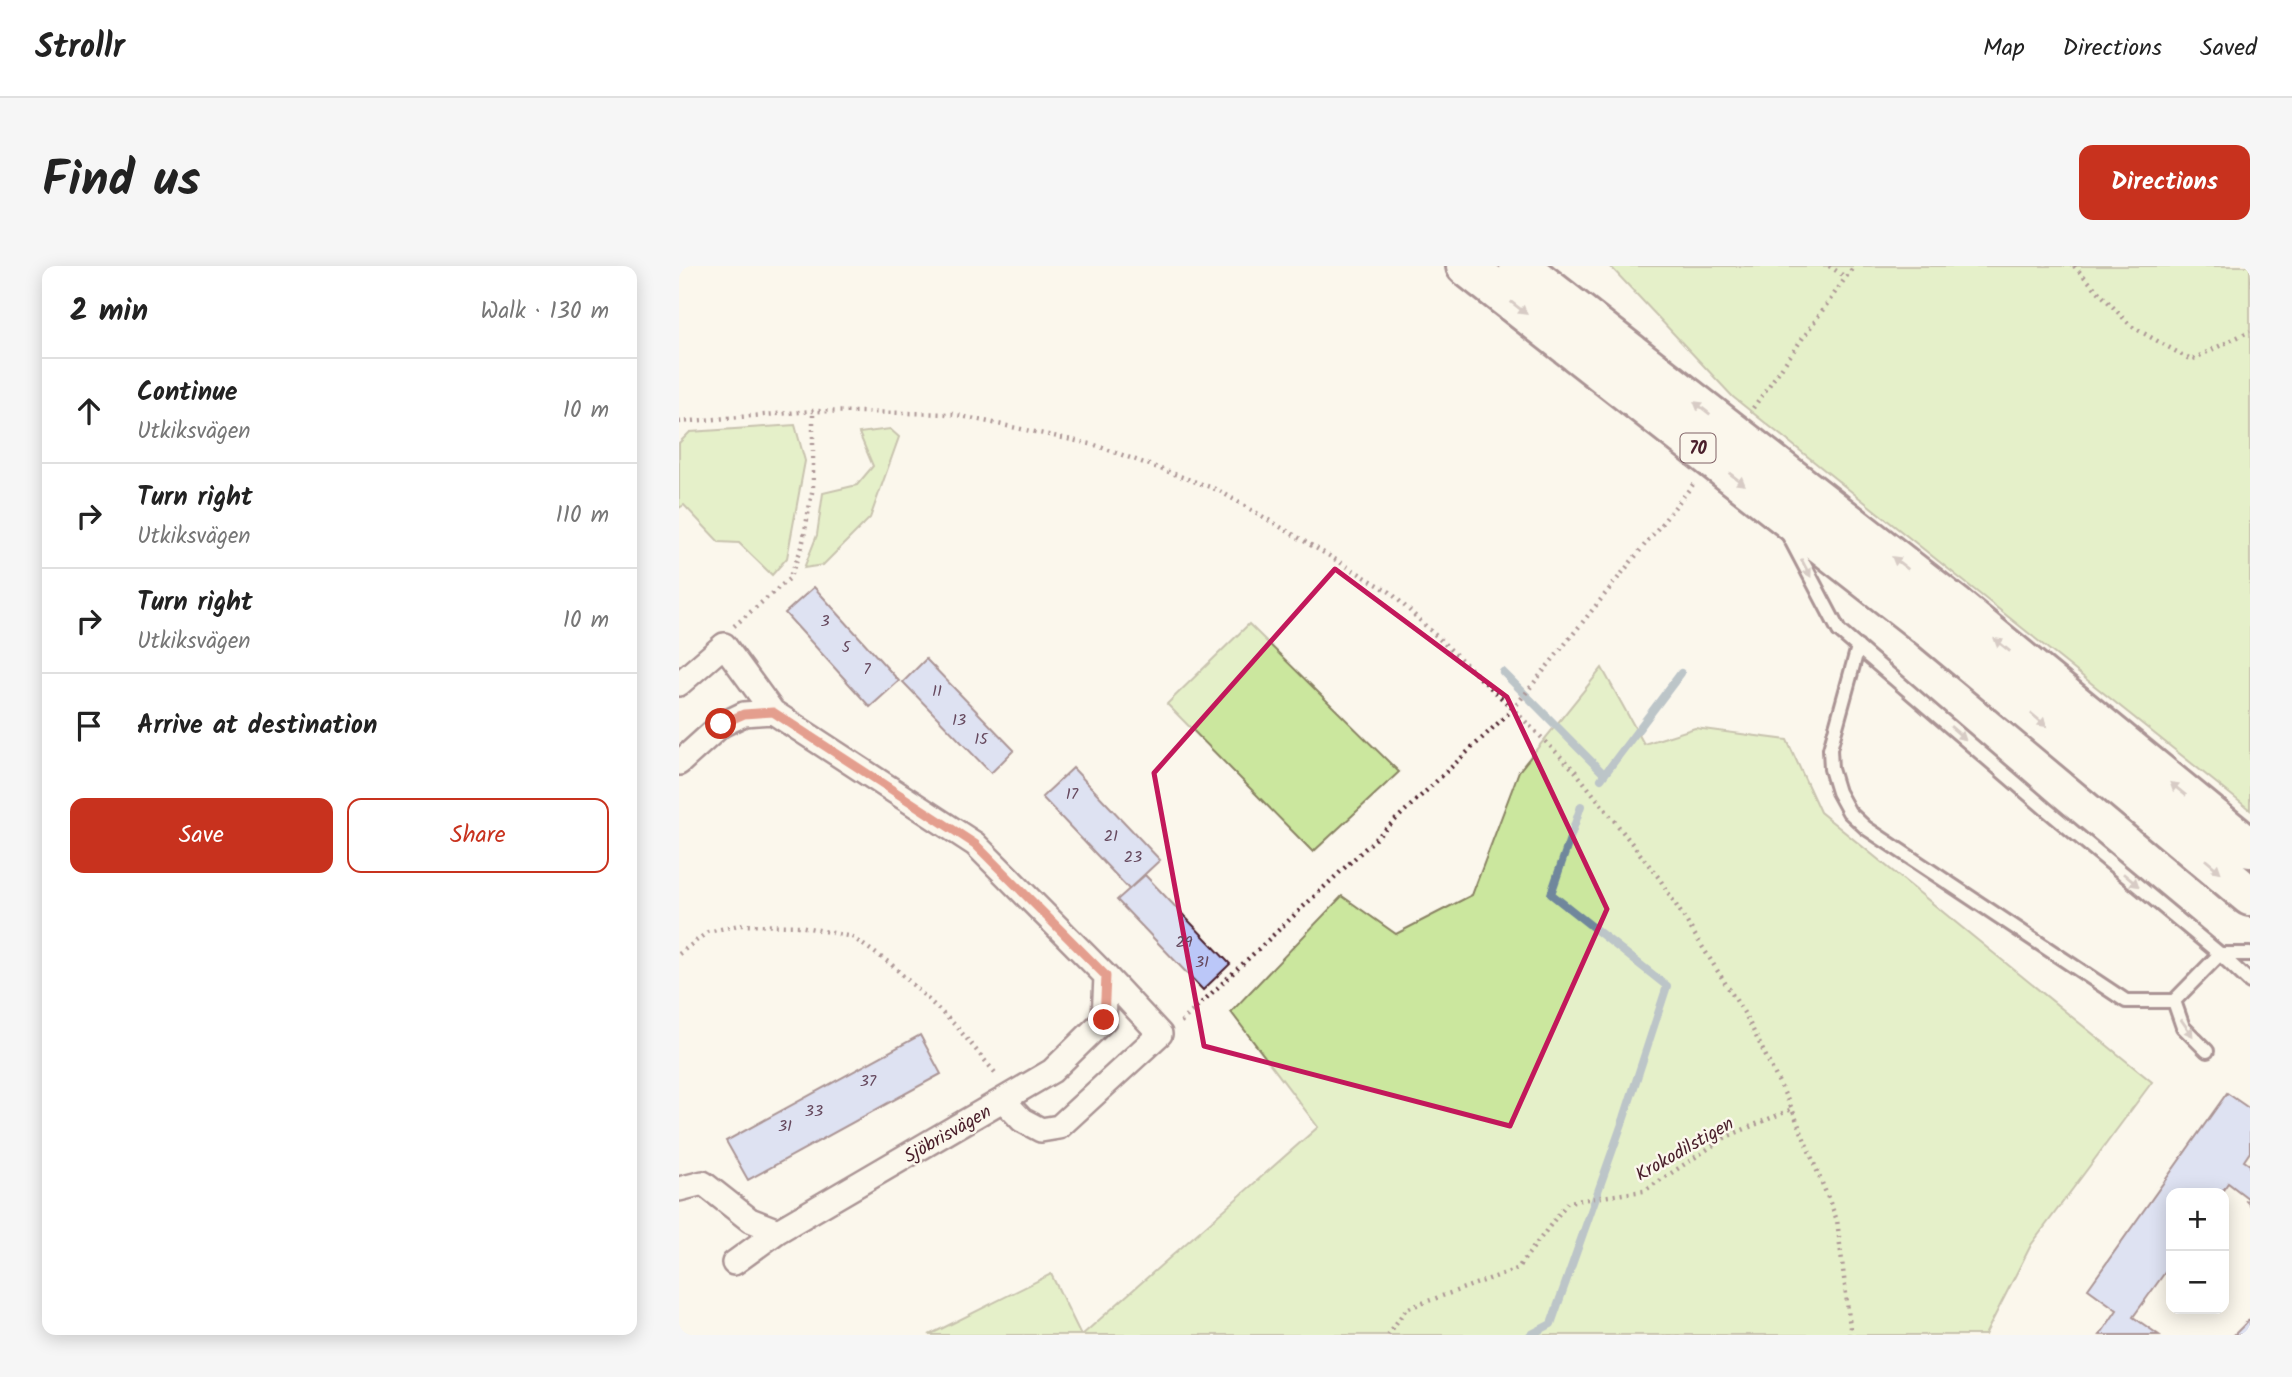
<!DOCTYPE html>
<html lang="en">
<head>
<meta charset="utf-8">
<style>
  body { margin:0; font-family:Kalam,sans-serif; background:#f6f6f6; color:#222 }
  .controls { position:absolute; right:21px; bottom:21px; display:grid; overflow:hidden; border-radius:14px; box-shadow:0 4px 18px #0003 }
  .controls button { width:63px; height:63px; display:grid; place-items:center; padding:0; border:0; border-bottom:2px solid #e0e0e0; background:#fff; color:#222; font:35px sans-serif }
  .stop { position:absolute; width:21px; height:21px; margin:-16px; border:5px solid #c8321e; border-radius:50%; background:#fff }
  .stop.end { background:#c8321e; border-color:#fff; box-shadow:0 2px 7px #0008 }
  .list { margin:0; padding:0; list-style:none }
  h2 { display:flex; justify-content:space-between; align-items:center; height:91px; margin:0; padding:0 28px; font-size:30px }
  h2 small { font-size:23px; font-weight:400; color:#767676 }
  .list li { display:grid; grid-template-columns:46px 1fr auto; gap:21px; align-items:center; box-sizing:border-box; height:105px; padding:0 28px; border-top:2px solid #e0e0e0 }
  .list b { display:block; font-size:26px; white-space:nowrap }
  .list p { margin:0; font-size:23px; white-space:nowrap; color:#767676 }
  .list em { font-size:23px; font-style:normal; color:#767676 }
  .actions { display:flex; gap:14px; padding:21px 28px }
  .actions a { flex:1; padding:16px 0; border:2px solid #c8321e; border-radius:14px; text-align:center; font-size:24px; color:#c8321e }
  .actions .main { background:#c8321e; color:#fff }
  .icon { flex:none; width:38px; height:38px; fill:none; stroke:currentColor; stroke-width:2; stroke-linecap:round; stroke-linejoin:round }
  .map { position:relative; flex:none; width:1571px; height:1069px; overflow:hidden; border-radius:14px }
  header { display:flex; align-items:center; gap:42px; box-sizing:border-box; height:98px; padding:0 35px; background:#fff; border-bottom:2px solid #e0e0e0 }
  header strong { font-size:33px }
  nav { display:flex; gap:38px; margin-inline-start:auto; font-size:24px }
  .intro { display:flex; align-items:center; justify-content:space-between; box-sizing:border-box; height:168px; padding:0 42px }
  h1 { margin:0; font-size:49px }
  .button { padding:18px 32px; border-radius:14px; background:#c8321e; color:#fff; font-size:24px; font-weight:700 }
  main { display:flex; gap:42px; padding:0 42px }
  aside { flex:1; background:#fff; border-radius:14px; box-shadow:0 4px 18px #0003 }
  .map>svg:first-child { display:block }
  .green { fill:#cbe79e; stroke:#8a8364; stroke-width:2 }
  .lines { fill:none; stroke-linecap:round; stroke-linejoin:round }
  .stream { stroke:#6f879c; stroke-width:8 }
  .building { fill:#bbc7f8; stroke:#4a1f2b; stroke-width:2 }
  .lane-casing { stroke:#4a1f2b; stroke-width:18 }
  .street-casing { stroke:#4a1f2b; stroke-width:28 }
  .highway-casing { stroke:#4a1f2b; stroke-width:44 }
  .path { stroke:#4a1f2b; stroke-width:4.5; stroke-dasharray:2 5; stroke-linecap:butt }
  .lane { stroke:#fbf7ec; stroke-width:12 }
  .street { stroke:#fbf7ec; stroke-width:23 }
  .highway { stroke:#fbf7ec; stroke-width:38 }
  .oneway { fill:#ab9695 }
  .route { stroke:#c8321e; stroke-width:9 }
  .marked { fill:none; stroke:#c2185b; stroke-width:5; stroke-linejoin:round }
  .labels { text-anchor:middle; stroke-width:5; stroke-linejoin:round; paint-order:stroke }
  .number-label { font-size:16px; fill:#66495e }
  .shield { fill:#fbf7ec; stroke:#7f6065; stroke-width:2 }
  .shield-label { font-size:18px; font-weight:bold; fill:#4a1f2b }
  .street-label { font-size:19px; fill:#4a1f2b; stroke:#fbf7ec }
</style>
</head>
<body>
<header>
<strong>Strollr</strong>
<nav><a>Map</a><a>Directions</a><a>Saved</a></nav>
</header>
<div class="intro"><h1>Find us</h1><a class="button">Directions</a></div>
<main>
<aside>
<h2>2 min<small>Walk · 130 m</small></h2>
<ul class="list">
<li><svg class="icon" aria-label="ahead" viewBox="0 0 24 24"><path d="M12 20V5M6 11l6-6 6 6"/></svg><div><b>Continue</b><p>Utkiksvägen</p></div><em>10 m</em></li>
<li><svg class="icon" aria-label="right" viewBox="0 0 24 24"><path d="M7 20v-9h11M14 6l5 5-5 5"/></svg><div><b>Turn right</b><p>Utkiksvägen</p></div><em>110 m</em></li>
<li><svg class="icon" aria-label="right" viewBox="0 0 24 24"><path d="M7 20v-9h11M14 6l5 5-5 5"/></svg><div><b>Turn right</b><p>Utkiksvägen</p></div><em>10 m</em></li>
<li><svg class="icon" aria-label="arrive" viewBox="0 0 24 24"><path d="M6 21V4h12l-3 4 3 4H6"/></svg><div><b>Arrive at destination</b></div></li>
</ul>
<div class="actions"><a class="main">Save</a><a>Share</a></div>
</aside>
<div class="map">
<svg width="1571" height="1069" viewBox="0 0 1571 1069">
  <rect width="100%" height="100%" fill="#fbf7ec"/>
  <filter id="ink" filterUnits="userSpaceOnUse"><feTurbulence type="fractalNoise" baseFrequency=".0143" numOctaves="2"/><feDisplacementMap in="SourceGraphic" scale="14" xChannelSelector="R" yChannelSelector="G"/><feConvolveMatrix kernelMatrix="1 2 1 2 8 2 1 2 1" color-interpolation-filters="sRGB"/></filter>
  <g filter="url(#ink)">
    <path class="green" d="M931 0H1571V544L1054 131Z
      M116 159 126 195 108 292 93 309 60 277 40 276 5 239 0 242V177L11 166Z
      M211 163 220 171 191 252 144 299 125 302 138 269 144 227 178 219 194 200 180 167Z
      M570 358 720 506 634 586 488 438Z
      M923 402 965 478 1016 462 1108 474 1141 546 1473 816 1352 979 1306 1069H403L639 861 552 746 663 630 717 668 793 629 840 505Z
      M372 1008 402 1069H250Z"/>
    <g class="lines">
      <path class="stream" d="M824 406 925 508
        M922 513 1002 407
        M851 1069 872 1058 945 852 988 720 872 628 902 540"/>
    </g>
    <path class="building" d="M135 321 220 415 191 441 106 347Z
      M247 393 335 484 312 507 224 416Z
      M394 502 481 594 450 623 363 531Z
      M466 609 551 698 524 724 438 634Z
      M241 769 262 808 69 914 47 875Z
      M1548 827 1571 843V886L1565 895 1571 899V939L1567 935 1570 933 1549 917 1542 927H1492V998L1454 1051 1480 1069H1421L1438 1044 1409 1023Z
      M1571 1053V1069H1555Z"/>
    <g class="lines">
      <g class="lane-casing">
        <path id="lane" d="M1110 270 1160 365 1368 544 1541 688H1571
          M1179 381 1151 483 1152 503 1159 526 1170 546 1187 562 1447 735H1495L1541 688 1571 716
          M1495 735 1504 761 1528 785"/>
      </g>
      <g class="street-casing">
        <path id="street" d="M0 418 45 379 94 446
          M0 497 42 459 65 448 94 446 296 578 427 710 425 754 373 805 99 965 71 954 24 917 0 923
          M324 834 343 854 362 864 380 861 481 768 427 710
          M55 997 99 965"/>
      </g>
      <g class="highway-casing">
        <path id="highway" d="M787 0 1251 363 1571 630
          M840 0 1275 339 1571 582"/>
      </g>
      <path class="path" d="M1150 0 1165 10
        M1395 0 1452 60 1512 94 1571 65
        M1074 142 1175 0
        M0 156 134 145 273 148 416 179 539 224 711 326 834 443 896 505 980 612 1067 750 1113 843 1158 954 1171 1061 1170 1069
        M55 360 110 313 123 281 134 221V145
        M0 688 29 666 60 659 121 660 173 671 212 698 277 760 318 809
        M502 756 834 443 1016 216
        M709 1069 727 1043 838 1003 889 936 965 925 1047 871 1113 843"/>
      <use href="#lane" class="lane"/>
      <use href="#street" class="street"/>
      <use href="#highway" class="highway"/>
    </g>
    <defs><path id="oneway-solid" d="M-6-.8H1V-3.2L6.5 0L1 3.2V.8H-6Z" transform="scale(1.75)"/></defs>
    <g class="oneway">
      <use href="#oneway-solid" transform="translate(840 42) rotate(38)"/>
      <use href="#oneway-solid" transform="translate(1023 142) rotate(-142)"/>
      <use href="#oneway-solid" transform="translate(1058 213) rotate(38)"/>
      <use href="#oneway-solid" transform="translate(1221 297) rotate(-142)"/>
      <use href="#oneway-solid" transform="translate(1127 302) rotate(62)"/>
      <use href="#oneway-solid" transform="translate(1323 379) rotate(-141)"/>
      <use href="#oneway-solid" transform="translate(1360 454) rotate(40)"/>
      <use href="#oneway-solid" transform="translate(1279 467) rotate(41)"/>
      <use href="#oneway-solid" transform="translate(1499 523) rotate(-141)"/>
      <use href="#oneway-solid" transform="translate(1534 600) rotate(40)"/>
      <use href="#oneway-solid" transform="translate(1452 614) rotate(40)"/>
      <use href="#oneway-solid" transform="translate(1508 762) rotate(55)"/>
    </g>
  </g>
  <g class="lines" filter="url(#ink)">
    <path class="route" d="M42 458 65 448 94 446 296 578 427 710 425 754"/>
  </g>
  <path d="M0 0H1571V1069H0ZM656 303 828 431 928 643 831 860 525 780 475 507Z" fill="#fbf7ec" fill-opacity=".55" fill-rule="evenodd"/>
  <path class="marked" d="M656 303 828 431 928 643 831 860 525 780 475 507Z"/>
  <g class="labels">
    <g class="number-label">
      <text x="146" y="360">3</text>
      <text x="167" y="386">5</text>
      <text x="188" y="408">7</text>
      <text x="258" y="430">11</text>
      <text x="280" y="459">13</text>
      <text x="302" y="478">15</text>
      <text x="393" y="533">17</text>
      <text x="432" y="575">21</text>
      <text x="454" y="596">23</text>
      <text x="505" y="681">29</text>
      <text x="523" y="701">31</text>
      <text x="189" y="820">37</text>
      <text x="135" y="850">33</text>
      <text x="106" y="865">31</text>
    </g>
    <rect class="shield" x="1001.5" y="167.5" width="35" height="29" rx="5"/>
    <g class="shield-label">
      <text x="1019" y="188">70</text>
    </g>
    <g class="street-label">
      <text transform="translate(268 867) rotate(-30)" y="7">Sjöbrisvägen</text>
      <text transform="translate(1005 882) rotate(-30)" y="7">Krokodilstigen</text>
    </g>
  </g>
</svg>
<div class="controls">
<button>+</button>
<button>−</button>
</div>
<div class="stop" style="left:42px;top:458px"></div>
<div class="stop end" style="left:425px;top:754px"></div>
</div>
</main>
</body>
</html>
